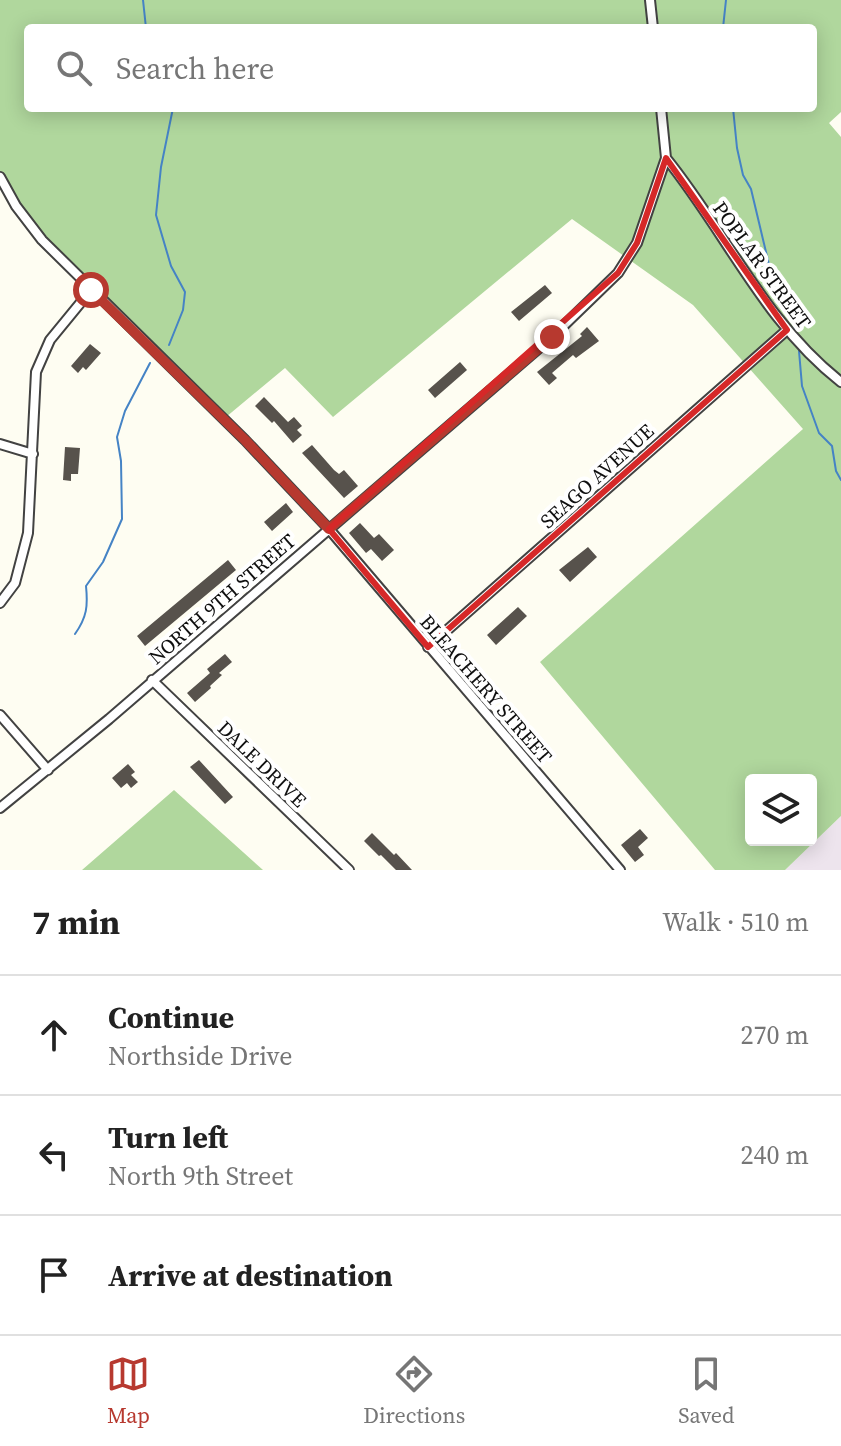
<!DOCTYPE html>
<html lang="en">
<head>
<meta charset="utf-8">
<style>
  body { margin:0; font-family:"Source Serif 4",serif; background:#f2f2f2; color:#222 }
  .controls { position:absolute; right:24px; bottom:24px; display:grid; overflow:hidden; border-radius:8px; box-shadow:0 4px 20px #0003 }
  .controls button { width:72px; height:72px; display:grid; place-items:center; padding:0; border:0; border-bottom:2px solid #e0e0e0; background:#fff; color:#222; font:40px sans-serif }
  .stop { position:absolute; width:24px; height:24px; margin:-18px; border:6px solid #b7392f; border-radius:50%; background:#fff }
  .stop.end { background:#b7392f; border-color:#fff; box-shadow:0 2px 8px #0008 }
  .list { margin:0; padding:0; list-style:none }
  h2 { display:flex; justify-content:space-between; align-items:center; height:104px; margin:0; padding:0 32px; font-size:34px }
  h2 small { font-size:26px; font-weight:400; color:#767676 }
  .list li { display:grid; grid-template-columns:52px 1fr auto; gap:24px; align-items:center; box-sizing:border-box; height:120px; padding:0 32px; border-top:2px solid #e0e0e0 }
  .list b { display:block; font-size:30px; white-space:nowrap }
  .list p { margin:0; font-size:26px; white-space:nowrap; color:#767676 }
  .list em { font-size:26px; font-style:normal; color:#767676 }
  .icon { flex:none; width:44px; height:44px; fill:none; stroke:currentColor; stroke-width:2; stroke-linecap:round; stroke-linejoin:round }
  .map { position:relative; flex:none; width:841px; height:870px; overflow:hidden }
  .search { position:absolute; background:#fff; box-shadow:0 4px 20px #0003; left:24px; right:24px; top:24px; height:88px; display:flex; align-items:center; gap:20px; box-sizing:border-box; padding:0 28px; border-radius:8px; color:#767676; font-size:30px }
  .sheet { height:464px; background:#fff }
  nav { display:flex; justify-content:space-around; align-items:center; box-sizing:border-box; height:112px; border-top:2px solid #e0e0e0; background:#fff; font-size:22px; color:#767676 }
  nav a { display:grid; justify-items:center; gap:4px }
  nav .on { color:#b7392f }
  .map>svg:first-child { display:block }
  .industrial { fill:#ede4ed }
  .forest { fill:#b0d79d; fill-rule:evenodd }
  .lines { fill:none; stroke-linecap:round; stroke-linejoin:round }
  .stream { stroke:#4583c5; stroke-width:2 }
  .building { fill:#57524c }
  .minor-casing { stroke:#424242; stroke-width:12 }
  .minor { stroke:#fff; stroke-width:8 }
  .route { stroke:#b7392f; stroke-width:10 }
  .marked { fill:none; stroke:#d62828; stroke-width:6; stroke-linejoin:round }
  .labels { text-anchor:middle; stroke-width:8; stroke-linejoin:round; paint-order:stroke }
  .street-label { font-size:20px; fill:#0f0f0f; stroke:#fff }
</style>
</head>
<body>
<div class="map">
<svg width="841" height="870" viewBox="0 0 841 870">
  <rect width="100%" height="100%" fill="#fefdf2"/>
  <path class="industrial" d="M841 816V870H785Z"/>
  <path class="forest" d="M0 0H841V112L829 123 841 137V816L785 870H715L540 662 803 429 693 305 572 219 333 417 285 368 226 417 17 208 0 171ZM28 28H813V108H28ZM751 780H811V840H751Z
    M174 790 263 870H82Z"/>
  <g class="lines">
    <path class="stream" d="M143 0 146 28
      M723 28 726 0
      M733 108 737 148 743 175 751 189 771 273 781 293 793 307 795 333
      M169 345 183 310 185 292 171 266 156 215 161 167 173 108
      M799 351 802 386 819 433 832 446 836 471 841 480
      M75 634C87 617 88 606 86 586L103 562 122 519 121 461 117 437 125 411 150 363"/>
  </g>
  <path class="building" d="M545 285 552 293 519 321 511 312Z
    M587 327 599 341 576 358 573 355 552 373 557 378 549 385 537 372 582 336 580 334Z
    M90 344 101 353 86 370 83 367 78 373 71 366Z
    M460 362 467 370 435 398 428 390Z
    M264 397 288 422 294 417 302 426 297 430 302 435 293 443 274 421 272 423 255 406Z
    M312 445 334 470 339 474 344 470 358 486 344 498 302 453Z
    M65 447 80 448 78 474H71V481L63 480Z
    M286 503 293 512 272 531 264 522Z
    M360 523 374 538 379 534 394 550 382 561 371 549 366 553 349 533Z
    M588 547 597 557 570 582 559 570Z
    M228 560 236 570 145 646 137 636Z
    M518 607 527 616 496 645 487 635Z
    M225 654 232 662 219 673 222 675 210 686 211 688 195 702 187 693 210 673 207 669Z
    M199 760 233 797 225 804 190 767Z
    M128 764 135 772 131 775 138 782 131 788 127 783 121 788 112 778Z
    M640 829 648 838 638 847 644 855 635 862 621 845Z
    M372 833 394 855 396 853 412 870H396L381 855 379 856 364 841Z"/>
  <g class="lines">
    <g class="minor-casing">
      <path id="minor" d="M650 0 653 28
        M666 158C726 232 764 322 841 382
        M0 177 16 206 42 240 245 440 329 529 620 870
        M0 444 33 454
        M0 603 15 583 28 533 36 372 50 340 91 290
        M428 647 787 330
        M152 680 349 870
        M0 715 48 770
        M0 808 109 719 552 337 618 273 637 243 666 158 661 108"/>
    </g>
    <use href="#minor" class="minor"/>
  </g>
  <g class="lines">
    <path class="route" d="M91 290 245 440 329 529 552 337"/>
  </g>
  <path class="marked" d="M666 158 787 330 428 647 329 529 618 273 637 243Z"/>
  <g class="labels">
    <g class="street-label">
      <text transform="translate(762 265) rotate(54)" y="7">POPLAR STREET</text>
      <text transform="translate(597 476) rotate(-42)" y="7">SEAGO AVENUE</text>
      <text transform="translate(222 599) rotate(-41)" y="7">NORTH 9TH STREET</text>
      <text transform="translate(486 689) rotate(49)" y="7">BLEACHERY STREET</text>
      <text transform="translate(262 764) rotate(44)" y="7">DALE DRIVE</text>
    </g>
  </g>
</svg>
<div class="controls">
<button><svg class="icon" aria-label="layers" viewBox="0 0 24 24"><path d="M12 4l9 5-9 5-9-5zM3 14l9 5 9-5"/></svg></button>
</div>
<div class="stop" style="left:91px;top:290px"></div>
<div class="stop end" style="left:552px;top:337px"></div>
<div class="search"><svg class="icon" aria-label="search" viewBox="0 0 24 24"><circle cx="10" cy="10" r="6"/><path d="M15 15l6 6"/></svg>Search here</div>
</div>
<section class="sheet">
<h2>7 min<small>Walk · 510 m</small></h2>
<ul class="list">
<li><svg class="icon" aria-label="ahead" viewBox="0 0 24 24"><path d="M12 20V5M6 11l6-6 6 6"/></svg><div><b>Continue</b><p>Northside Drive</p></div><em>270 m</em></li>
<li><svg class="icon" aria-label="left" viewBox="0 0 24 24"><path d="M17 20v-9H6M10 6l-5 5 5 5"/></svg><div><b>Turn left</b><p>North 9th Street</p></div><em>240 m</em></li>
<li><svg class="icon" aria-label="arrive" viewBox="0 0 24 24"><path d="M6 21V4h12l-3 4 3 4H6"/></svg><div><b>Arrive at destination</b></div></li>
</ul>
</section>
<nav>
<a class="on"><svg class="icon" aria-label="map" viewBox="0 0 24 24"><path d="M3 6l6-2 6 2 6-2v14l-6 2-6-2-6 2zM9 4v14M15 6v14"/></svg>Map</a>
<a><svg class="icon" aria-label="directions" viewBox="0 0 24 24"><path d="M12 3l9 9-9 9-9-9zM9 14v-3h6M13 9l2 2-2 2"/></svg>Directions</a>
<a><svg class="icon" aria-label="saved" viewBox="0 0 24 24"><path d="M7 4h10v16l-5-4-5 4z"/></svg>Saved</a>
</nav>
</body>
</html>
